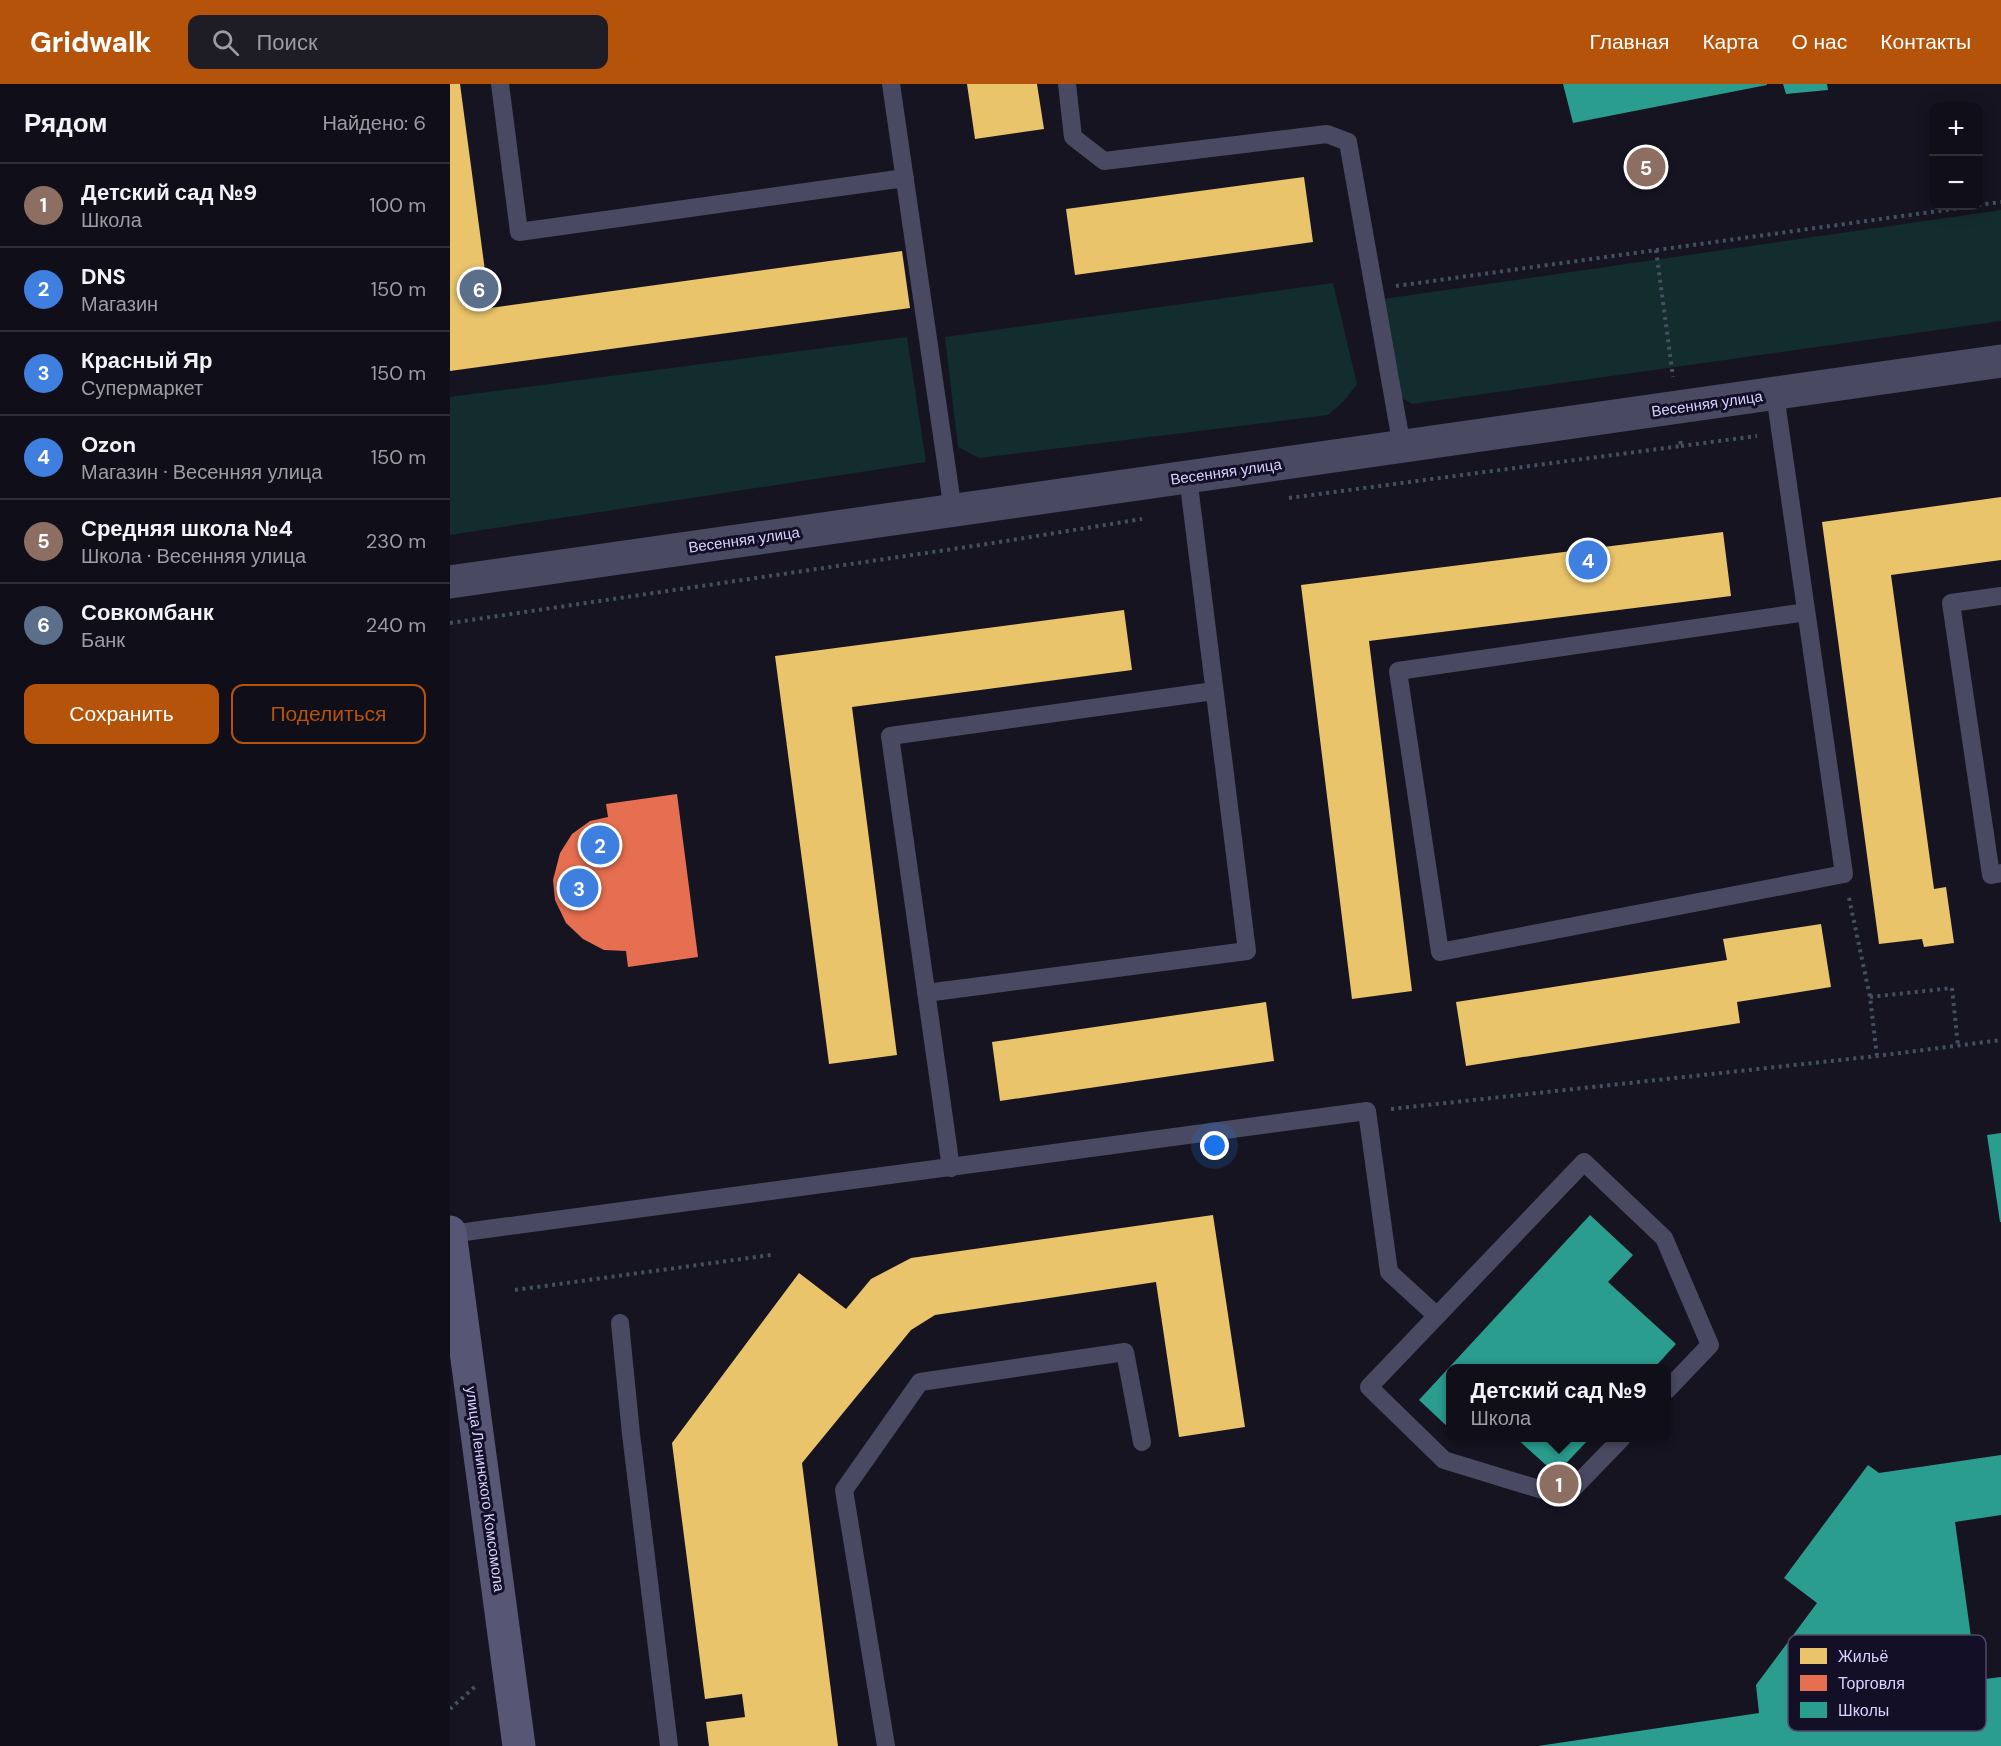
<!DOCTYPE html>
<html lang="ru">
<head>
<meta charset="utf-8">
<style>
  body { margin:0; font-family:"DM Sans",sans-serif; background:#1e1d26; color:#f1f3f6 }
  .controls { position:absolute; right:18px; top:18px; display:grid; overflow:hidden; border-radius:12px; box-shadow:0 3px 15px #0003 }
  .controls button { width:54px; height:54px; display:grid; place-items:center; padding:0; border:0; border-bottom:2px solid #302f38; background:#100f19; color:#f1f3f6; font:30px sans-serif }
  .you { position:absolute; left:765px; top:1062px; width:21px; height:21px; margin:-15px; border:4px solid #fff; border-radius:50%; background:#1a73e8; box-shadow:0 0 0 9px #1a73e833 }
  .badge { display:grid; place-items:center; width:39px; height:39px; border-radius:50%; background:#b45309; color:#fff; font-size:20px; font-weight:700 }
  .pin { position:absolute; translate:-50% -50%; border:3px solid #fff; box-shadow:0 2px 6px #0006 }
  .popup { position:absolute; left:996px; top:1280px; width:225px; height:78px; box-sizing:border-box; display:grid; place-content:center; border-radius:12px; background:#100f19; filter:drop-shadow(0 2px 4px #0005); font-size:20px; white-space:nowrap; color:#9c9ca2 }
  .popup b { font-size:22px; color:#f1f3f6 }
  .popup::after { content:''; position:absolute; left:50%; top:100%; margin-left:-12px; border:12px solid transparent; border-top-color:#100f19 }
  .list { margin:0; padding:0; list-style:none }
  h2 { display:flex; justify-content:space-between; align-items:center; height:78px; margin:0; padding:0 24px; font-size:26px }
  h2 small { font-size:20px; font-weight:400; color:#9c9ca2 }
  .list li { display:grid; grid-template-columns:39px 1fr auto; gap:18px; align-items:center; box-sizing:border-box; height:84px; padding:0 24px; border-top:2px solid #302f38 }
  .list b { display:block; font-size:22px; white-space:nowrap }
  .list p { margin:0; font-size:20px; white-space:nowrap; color:#9c9ca2 }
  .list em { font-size:20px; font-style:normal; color:#9c9ca2 }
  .actions { display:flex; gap:12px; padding:18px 24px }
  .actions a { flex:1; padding:14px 0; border:2px solid #b45309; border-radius:12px; text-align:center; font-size:21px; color:#b45309 }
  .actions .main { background:#b45309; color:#fff }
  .icon { flex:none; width:33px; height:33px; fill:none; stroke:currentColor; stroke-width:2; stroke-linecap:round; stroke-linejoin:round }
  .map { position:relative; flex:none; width:1551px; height:1662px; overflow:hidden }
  header { display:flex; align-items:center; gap:36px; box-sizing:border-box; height:84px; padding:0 30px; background:#b45309; color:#fff }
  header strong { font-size:28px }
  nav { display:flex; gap:33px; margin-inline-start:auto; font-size:21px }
  .search { width:420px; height:54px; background:#1e1d26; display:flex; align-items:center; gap:15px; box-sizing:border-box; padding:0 21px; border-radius:12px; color:#9c9ca2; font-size:22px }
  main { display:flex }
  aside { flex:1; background:#100f19 }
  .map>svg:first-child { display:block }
  .green { fill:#132c2d }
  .homes { fill:#e9c46a }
  .shops { fill:#e76f51 }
  .schools { fill:#2a9d8f }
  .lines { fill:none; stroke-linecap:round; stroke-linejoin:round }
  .path { stroke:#44505f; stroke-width:4; stroke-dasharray:3 4.5; stroke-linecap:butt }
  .service { stroke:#4a4962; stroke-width:18 }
  .tertiary { stroke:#4a4962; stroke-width:33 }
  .secondary { stroke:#575674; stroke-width:33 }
  .labels { text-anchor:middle; stroke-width:6; stroke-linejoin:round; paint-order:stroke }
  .street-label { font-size:15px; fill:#d9d4ff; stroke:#130f26 }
  .key { fill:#130f26; stroke:#4e4a67; stroke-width:1.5 }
  .key-label { font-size:16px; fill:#d9d4ff }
</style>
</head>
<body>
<header>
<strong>Gridwalk</strong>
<div class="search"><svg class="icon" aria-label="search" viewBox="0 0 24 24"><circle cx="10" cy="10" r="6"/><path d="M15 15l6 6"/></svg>Поиск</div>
<nav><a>Главная</a><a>Карта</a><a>О нас</a><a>Контакты</a></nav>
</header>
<main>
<aside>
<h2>Рядом<small>Найдено: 6</small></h2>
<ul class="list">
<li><span class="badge" style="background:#8d6e63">1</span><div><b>Детский сад №9</b><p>Школа</p></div><em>100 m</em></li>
<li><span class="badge" style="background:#3f7fe0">2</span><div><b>DNS</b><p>Магазин</p></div><em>150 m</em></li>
<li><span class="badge" style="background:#3f7fe0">3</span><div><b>Красный Яр</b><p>Супермаркет</p></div><em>150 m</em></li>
<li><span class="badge" style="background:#3f7fe0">4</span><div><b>Ozon</b><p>Магазин · Весенняя улица</p></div><em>150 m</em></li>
<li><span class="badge" style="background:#8d6e63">5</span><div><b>Средняя школа №4</b><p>Школа · Весенняя улица</p></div><em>230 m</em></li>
<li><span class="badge" style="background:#5c6f8a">6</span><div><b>Совкомбанк</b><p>Банк</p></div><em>240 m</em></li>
</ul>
<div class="actions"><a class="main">Сохранить</a><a>Поделиться</a></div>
</aside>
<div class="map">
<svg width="1551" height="1662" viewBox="0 0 1551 1662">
  <rect width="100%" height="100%" fill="#161421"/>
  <path class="green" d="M1551 126V237L962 320 948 312 933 215Z
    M883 199 907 300 894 317 878 331 529 374 508 363 495 253Z
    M457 253 476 378 0 451V313Z"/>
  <path class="homes" d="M0 0H10L40 224 452 167 460 224 0 287Z
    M517 0H587L594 45 525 55Z
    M854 93 863 158 625 191 616 125Z
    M1551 413V476L1441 491 1484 805 1496 803 1504 859 1474 863 1472 855 1429 860 1372 438Z
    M1273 448 1281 512 919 557 962 907 902 915 851 501Z
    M674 526 682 586 402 623 447 971 379 980 325 572Z
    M1371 840 1381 903 1287 918 1290 939 1016 982 1006 918 1277 876 1273 855Z
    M816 918 824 977 550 1017 542 958Z
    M763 1131 795 1343 729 1353 706 1198 485 1231 461 1246 352 1379 388 1662H259L256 1638 295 1633 292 1610 255 1615 222 1359 349 1189 396 1225 421 1195 461 1174Z"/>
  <path class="shops" d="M227 710 248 873 178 883 176 867 154 866 133 855 116 839 105 816 103 796 110 769 122 750 140 737 158 733 156 720Z"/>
  <path class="schools" d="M1113 0H1317V1L1123 39Z
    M1333 0H1377L1378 6 1336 10Z
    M1551 1049V1138H1550L1537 1051Z
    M1140 1131 1183 1171 1158 1198 1226 1260 1204 1284H1001V1346L969 1316Z
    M1066 1354H1140L1106 1390Z
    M1551 1371V1431L1505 1438 1527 1596 1551 1593V1662H1088L1309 1629 1306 1601 1367 1519 1334 1494 1418 1381 1429 1389Z"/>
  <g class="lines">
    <path class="path" d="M1528 121 1551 118
      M1206 166 1223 293
      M946 202 1525 122
      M1231 362 1307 352
      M839 414 1231 362 1230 354
      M0 539 537 460 692 435
      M1399 814 1420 913 1427 972
      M1420 913 1502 904 1508 962
      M941 1025 1427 972 1551 956
      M65 1206 321 1171
      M0 1625 28 1600"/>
    <path class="service" d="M50 0 69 148 455 94
      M441 0 503 427
      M617 0 623 53 654 77 877 50 898 58 952 363
      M1325 310C1348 470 1371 630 1394 790L990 868 948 587 1356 528
      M1551 512 1501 519 1541 791 1551 789
      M476 909 797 867 738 393
      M501 1084 440 652 764 607
      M0 1150 917 1027 939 1188 987 1232
      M170 1239 181 1350 219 1662
      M1172 1354 1115 1413 994 1376 919 1303 1134 1078 1214 1154 1260 1261 1217 1306
      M436 1662 394 1406 470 1298 675 1268 692 1358"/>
    <path class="tertiary" d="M0 498 1551 277"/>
    <path class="secondary" d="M0 1148 69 1662"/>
  </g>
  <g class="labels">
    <g class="street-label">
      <text transform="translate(1257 320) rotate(-8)" y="5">Весенняя улица</text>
      <text transform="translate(776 388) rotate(-8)" y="5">Весенняя улица</text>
      <text transform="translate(294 456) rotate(-8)" y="5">Весенняя улица</text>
      <text transform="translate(35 1405) rotate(82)" y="5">улица Ленинского Комсомола</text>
    </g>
  </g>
  <rect x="1338" y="1551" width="198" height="96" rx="9" class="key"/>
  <rect x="1350" y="1564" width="27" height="16" fill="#e9c46a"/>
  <rect x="1350" y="1591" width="27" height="16" fill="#e76f51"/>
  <rect x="1350" y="1618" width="27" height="16" fill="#2a9d8f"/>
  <g class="key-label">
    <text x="1388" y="1578">Жильё</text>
    <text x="1388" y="1605">Торговля</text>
    <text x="1388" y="1632">Школы</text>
  </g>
</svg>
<div class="controls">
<button>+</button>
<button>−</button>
</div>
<div class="you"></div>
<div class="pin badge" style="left:1109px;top:1400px;background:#8d6e63">1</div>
<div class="popup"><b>Детский сад №9</b>Школа</div>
<div class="pin badge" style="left:150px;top:761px;background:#3f7fe0">2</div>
<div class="pin badge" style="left:129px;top:804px;background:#3f7fe0">3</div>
<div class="pin badge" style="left:1138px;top:476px;background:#3f7fe0">4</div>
<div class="pin badge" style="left:1196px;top:83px;background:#8d6e63">5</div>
<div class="pin badge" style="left:29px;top:205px;background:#5c6f8a">6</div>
</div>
</main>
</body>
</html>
